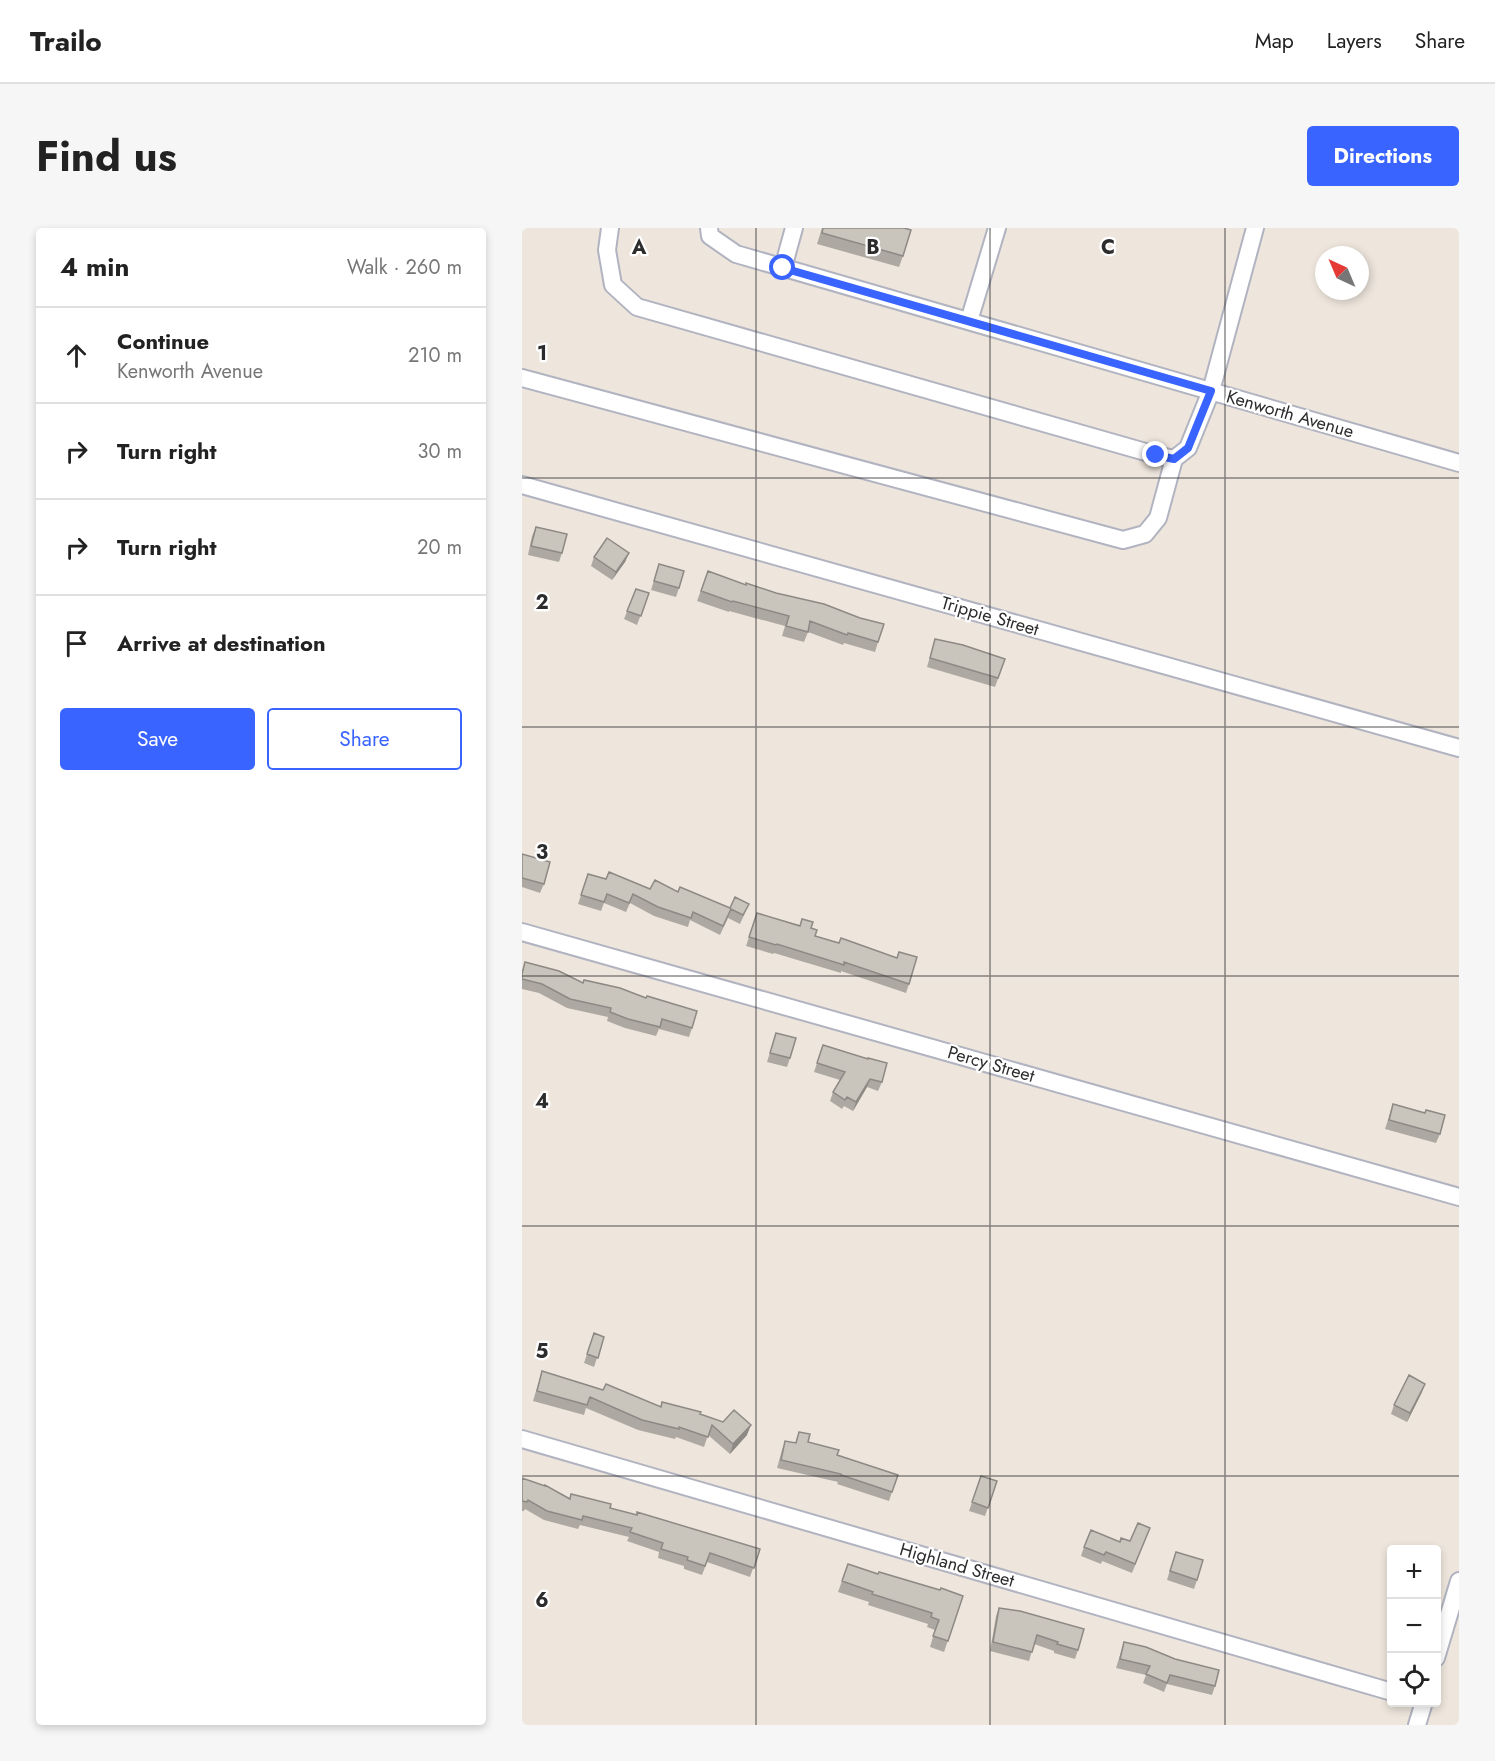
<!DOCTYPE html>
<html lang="en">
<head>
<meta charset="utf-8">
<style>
  body { margin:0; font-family:Jost,sans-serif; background:#f6f6f6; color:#222 }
  .controls { position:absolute; right:18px; bottom:18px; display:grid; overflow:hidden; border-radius:6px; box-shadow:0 3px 9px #0003 }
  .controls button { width:54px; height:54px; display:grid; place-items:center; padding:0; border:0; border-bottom:2px solid #e0e0e0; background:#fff; color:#222; font:30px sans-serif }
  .compass { position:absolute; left:793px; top:18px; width:54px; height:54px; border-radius:50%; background:#fff; box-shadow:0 3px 9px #0003; rotate:316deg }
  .stop { position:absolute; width:18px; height:18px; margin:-14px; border:4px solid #3964ff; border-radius:50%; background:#fff }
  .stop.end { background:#3964ff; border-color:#fff; box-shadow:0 2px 6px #0008 }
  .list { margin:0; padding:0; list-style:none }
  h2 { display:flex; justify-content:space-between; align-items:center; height:78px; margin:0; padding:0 24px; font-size:26px }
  h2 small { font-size:20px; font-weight:400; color:#767676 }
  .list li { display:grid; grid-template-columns:39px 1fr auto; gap:18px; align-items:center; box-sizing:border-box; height:96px; padding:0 24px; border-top:2px solid #e0e0e0 }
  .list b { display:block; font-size:22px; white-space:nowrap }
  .list p { margin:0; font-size:20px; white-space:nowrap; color:#767676 }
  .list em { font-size:20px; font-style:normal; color:#767676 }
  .actions { display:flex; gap:12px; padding:18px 24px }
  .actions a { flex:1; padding:14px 0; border:2px solid #3964ff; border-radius:6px; text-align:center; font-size:21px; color:#3964ff }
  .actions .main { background:#3964ff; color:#fff }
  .icon { flex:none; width:33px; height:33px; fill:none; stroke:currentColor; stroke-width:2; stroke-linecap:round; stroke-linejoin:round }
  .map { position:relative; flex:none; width:937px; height:1497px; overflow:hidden; border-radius:6px }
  header { display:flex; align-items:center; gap:36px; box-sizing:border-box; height:84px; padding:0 30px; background:#fff; border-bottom:2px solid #e0e0e0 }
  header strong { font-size:28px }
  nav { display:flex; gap:33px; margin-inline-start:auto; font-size:21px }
  .intro { display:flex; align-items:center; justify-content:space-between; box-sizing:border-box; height:144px; padding:0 36px }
  h1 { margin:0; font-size:42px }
  .button { padding:15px 27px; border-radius:6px; background:#3964ff; color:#fff; font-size:21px; font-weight:700 }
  main { display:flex; gap:36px; padding:0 36px }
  aside { flex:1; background:#fff; border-radius:6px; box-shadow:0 3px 9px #0003 }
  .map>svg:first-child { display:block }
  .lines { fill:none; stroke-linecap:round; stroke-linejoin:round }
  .minor-casing { stroke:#b1b4c0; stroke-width:20 }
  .minor { stroke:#fff; stroke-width:16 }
  .wall { fill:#ada9a2 }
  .shaded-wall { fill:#8d8984 }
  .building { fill:#c9c4bc; stroke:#8d8984; stroke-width:1.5 }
  .route { stroke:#3964ff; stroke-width:8 }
  .grid { fill:none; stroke:#2c2c2c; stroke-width:1.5; stroke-opacity:0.55 }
  .labels { text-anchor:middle; stroke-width:4.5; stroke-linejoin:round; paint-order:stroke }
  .street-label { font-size:18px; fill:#2c2c2c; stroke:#fff }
  .grid-label { font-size:20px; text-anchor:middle; font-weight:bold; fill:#2c2c2c; stroke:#fff; stroke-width:4.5; stroke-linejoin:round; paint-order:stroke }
</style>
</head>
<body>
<header>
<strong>Trailo</strong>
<nav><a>Map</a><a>Layers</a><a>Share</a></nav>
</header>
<div class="intro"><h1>Find us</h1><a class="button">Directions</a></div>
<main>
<aside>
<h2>4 min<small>Walk · 260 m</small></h2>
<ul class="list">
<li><svg class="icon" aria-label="ahead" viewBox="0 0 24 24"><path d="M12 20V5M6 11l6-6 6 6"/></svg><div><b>Continue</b><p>Kenworth Avenue</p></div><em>210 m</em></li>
<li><svg class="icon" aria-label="right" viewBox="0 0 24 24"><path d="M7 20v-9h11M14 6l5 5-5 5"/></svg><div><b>Turn right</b></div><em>30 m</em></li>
<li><svg class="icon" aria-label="right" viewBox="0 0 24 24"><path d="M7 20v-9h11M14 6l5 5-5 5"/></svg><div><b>Turn right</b></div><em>20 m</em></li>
<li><svg class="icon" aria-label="arrive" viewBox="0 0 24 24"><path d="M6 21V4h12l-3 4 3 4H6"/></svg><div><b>Arrive at destination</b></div></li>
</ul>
<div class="actions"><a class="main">Save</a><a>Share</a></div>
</aside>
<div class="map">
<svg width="937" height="1497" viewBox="0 0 937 1497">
  <rect width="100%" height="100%" fill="#eee6dd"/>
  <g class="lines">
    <g class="minor-casing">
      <path id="minor" d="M88 0 85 22 91 57 115 79 634 227 652 231 666 220 689 163 733 0
        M187 0 188 8 214 26 937 235
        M261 40 272 0
        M447 93 475 0
        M0 150 601 312 623 306 636 290 652 231
        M0 257 937 520
        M0 704 937 969
        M0 1211 870 1464
        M914 1430 937 1353
        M895 1497 902 1474"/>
    </g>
    <use href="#minor" class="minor"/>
  </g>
  <path class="wall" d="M300 0H382L381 28 377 39 295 16Z
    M14 299 40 325 37 334 6 327 10 308Z
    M107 325 103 334 90 352 69 338 72 329Z
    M137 336 157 360 154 369 129 362Z
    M186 343 356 414 353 424 322 415 321 417 286 404 282 414 260 408 263 398 207 383V384L175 373Z
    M114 361 127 365 115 397 102 391Z
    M413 411 483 431 473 459 405 439Z
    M0 626 22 656 18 665 0 659Z
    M66 646 84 651 128 661 156 664 223 685 218 696 206 690 198 707 168 692 166 699 132 688 108 675 104 684 82 675 79 683 56 676Z
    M235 685 289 700 293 708 387 756 384 765 319 743V745L252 725 251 726 224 718Z
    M3 734 61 755 170 800 167 809 137 801 134 808 103 800 85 793 86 789 45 780 17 765 0 761V743Z
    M254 805 268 830 265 839 245 834Z
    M301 817 360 854 356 863 345 859 331 883 322 878 320 881 308 873 311 864 318 852 292 844Z
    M871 876 903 885 918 906 914 915 863 901Z
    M72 1105 82 1109 72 1139 62 1135Z
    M20 1143 138 1179 140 1174 178 1186 225 1207 208 1226 186 1207 182 1219 154 1209 153 1211 116 1202 64 1180 62 1187 11 1173Z
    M900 1164 885 1194 869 1186 872 1177Z
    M277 1204 286 1214 315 1227 370 1264 367 1273 315 1256 316 1254 255 1240 260 1222 263 1213 273 1215Z
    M459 1248 475 1253 463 1288 447 1283Z
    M0 1250 47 1271 88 1280 238 1321 228 1349 185 1334 180 1347 162 1341V1338L136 1330 137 1324 105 1313 107 1309 58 1297 56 1301 22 1292 3 1281 2 1283H0Z
    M628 1300 610 1345 580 1333 579 1336 559 1328 562 1319 608 1313Z
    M651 1332 675 1352 672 1361 645 1352Z
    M326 1336 356 1346 441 1368 422 1424 408 1419 413 1402 405 1399 406 1396 346 1377 347 1374 316 1364Z
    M477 1380 556 1422 553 1431 532 1425V1423L512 1416 507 1433 468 1423 474 1388Z
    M602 1414 693 1458 690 1467 645 1456 642 1464 621 1455 624 1447 594 1440Z"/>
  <path class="shaded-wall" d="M107 325 103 334 90 352 94 344Z
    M348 851 345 859 331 883 334 874Z
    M903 1156 900 1164 885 1194 888 1185Z
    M229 1197 225 1207 208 1226 211 1216Z"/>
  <path class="building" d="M301 0H382L389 2 381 28 300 5Z
    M14 299 45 306 40 325 9 318Z
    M85 310 107 325 94 344 72 329Z
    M137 336 162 343 157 360 132 353Z
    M186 343 224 357V355L254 365 302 376 338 390 362 396 356 414 326 405 325 407 288 393 286 404 264 398 267 388 211 373 210 374 179 363Z
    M114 361 127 365 119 388 105 383Z
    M413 411 441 417 483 431 476 450 408 430Z
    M0 626 28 634 22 656 0 650Z
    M87 644 128 661 133 652 156 664 158 659 208 680 213 669 227 676 221 687 209 681 201 698 171 684 169 690 136 679 111 666 107 675 85 666 82 674 59 667 66 646 84 651Z
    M235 685 278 698 280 691 291 694 289 700 295 702 293 708 317 715 319 710 375 730 377 724 395 729 387 756 322 734V737L255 716 254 717 227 709Z
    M3 734 37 743 61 755 62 752 98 760 124 770 125 768 175 783 170 800 140 791 138 799 106 791 88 784 89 780 48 771 20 756 0 751V746Z
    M254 805 274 810 268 830 248 825Z
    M301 817 346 831V830L365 835 360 854 348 851 334 874 325 869 323 872 311 864 323 844 295 835Z
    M871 876 903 885 904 882 923 887 918 906 867 892Z
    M72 1105 82 1109 76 1130 65 1126Z
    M20 1143 81 1162 84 1156 139 1179 140 1174 179 1184 178 1186 201 1194 212 1182 229 1197 211 1216 190 1197 186 1209 157 1199V1201L120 1192 68 1169 65 1177 15 1163Z
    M887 1147 903 1156 888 1185 872 1177Z
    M277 1204 288 1206 286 1214 317 1222 315 1227 376 1247 370 1264 319 1247V1246L259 1232 263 1213 274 1215Z
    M459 1248 475 1253 466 1280 450 1274Z
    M0 1250 23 1258V1257L48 1271 49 1266 89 1276 88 1280 115 1287V1284L238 1321 232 1340 188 1325 183 1338 165 1332 166 1329 139 1321 141 1315 108 1304 110 1300 61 1288 60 1292 25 1283 6 1272 5 1274 0 1273Z
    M616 1295 628 1300 613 1336 584 1324 582 1327 562 1319 569 1302 598 1314 599 1310 608 1313Z
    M654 1324 681 1332 675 1352 648 1343Z
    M326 1336 356 1346 357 1344 418 1362 419 1360 441 1368 426 1413 411 1408 417 1392 409 1389 410 1385 350 1366 351 1364 320 1353Z
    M477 1380 498 1383 562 1401 556 1422 535 1416 536 1414 515 1407 510 1424 471 1414Z
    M602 1414 624 1419 653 1431 697 1442 693 1458 648 1447 645 1455 624 1446 628 1438 598 1431Z"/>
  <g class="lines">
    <path class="route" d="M261 40 689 163 666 220 652 231 634 227"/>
  </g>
  <path class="grid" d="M234 0V1497M468 0V1497M703 0V1497M0 250H937M0 499H937M0 748H937M0 998H937M0 1248H937"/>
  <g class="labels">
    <g class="street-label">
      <text transform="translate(768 186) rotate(16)" y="6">Kenworth Avenue</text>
      <text transform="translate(468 388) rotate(16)" y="6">Trippie Street</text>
      <text transform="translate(469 836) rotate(16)" y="6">Percy Street</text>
      <text transform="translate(435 1337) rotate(16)" y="6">Highland Street</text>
    </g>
  </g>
  <g class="grid-label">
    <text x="117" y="26">A</text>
    <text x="351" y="26">B</text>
    <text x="586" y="26">C</text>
    <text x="20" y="132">1</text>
    <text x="20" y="381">2</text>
    <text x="20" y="631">3</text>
    <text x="20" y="880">4</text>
    <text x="20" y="1130">5</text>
    <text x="20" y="1379">6</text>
  </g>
</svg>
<div class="controls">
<button>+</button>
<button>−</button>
<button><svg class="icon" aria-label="locate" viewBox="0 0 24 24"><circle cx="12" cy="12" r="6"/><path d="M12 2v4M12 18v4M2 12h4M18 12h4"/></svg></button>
</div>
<svg class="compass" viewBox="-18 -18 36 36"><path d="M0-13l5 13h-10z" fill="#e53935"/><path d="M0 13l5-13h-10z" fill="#767676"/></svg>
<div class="stop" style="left:261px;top:40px"></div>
<div class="stop end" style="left:634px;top:227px"></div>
</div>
</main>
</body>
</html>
